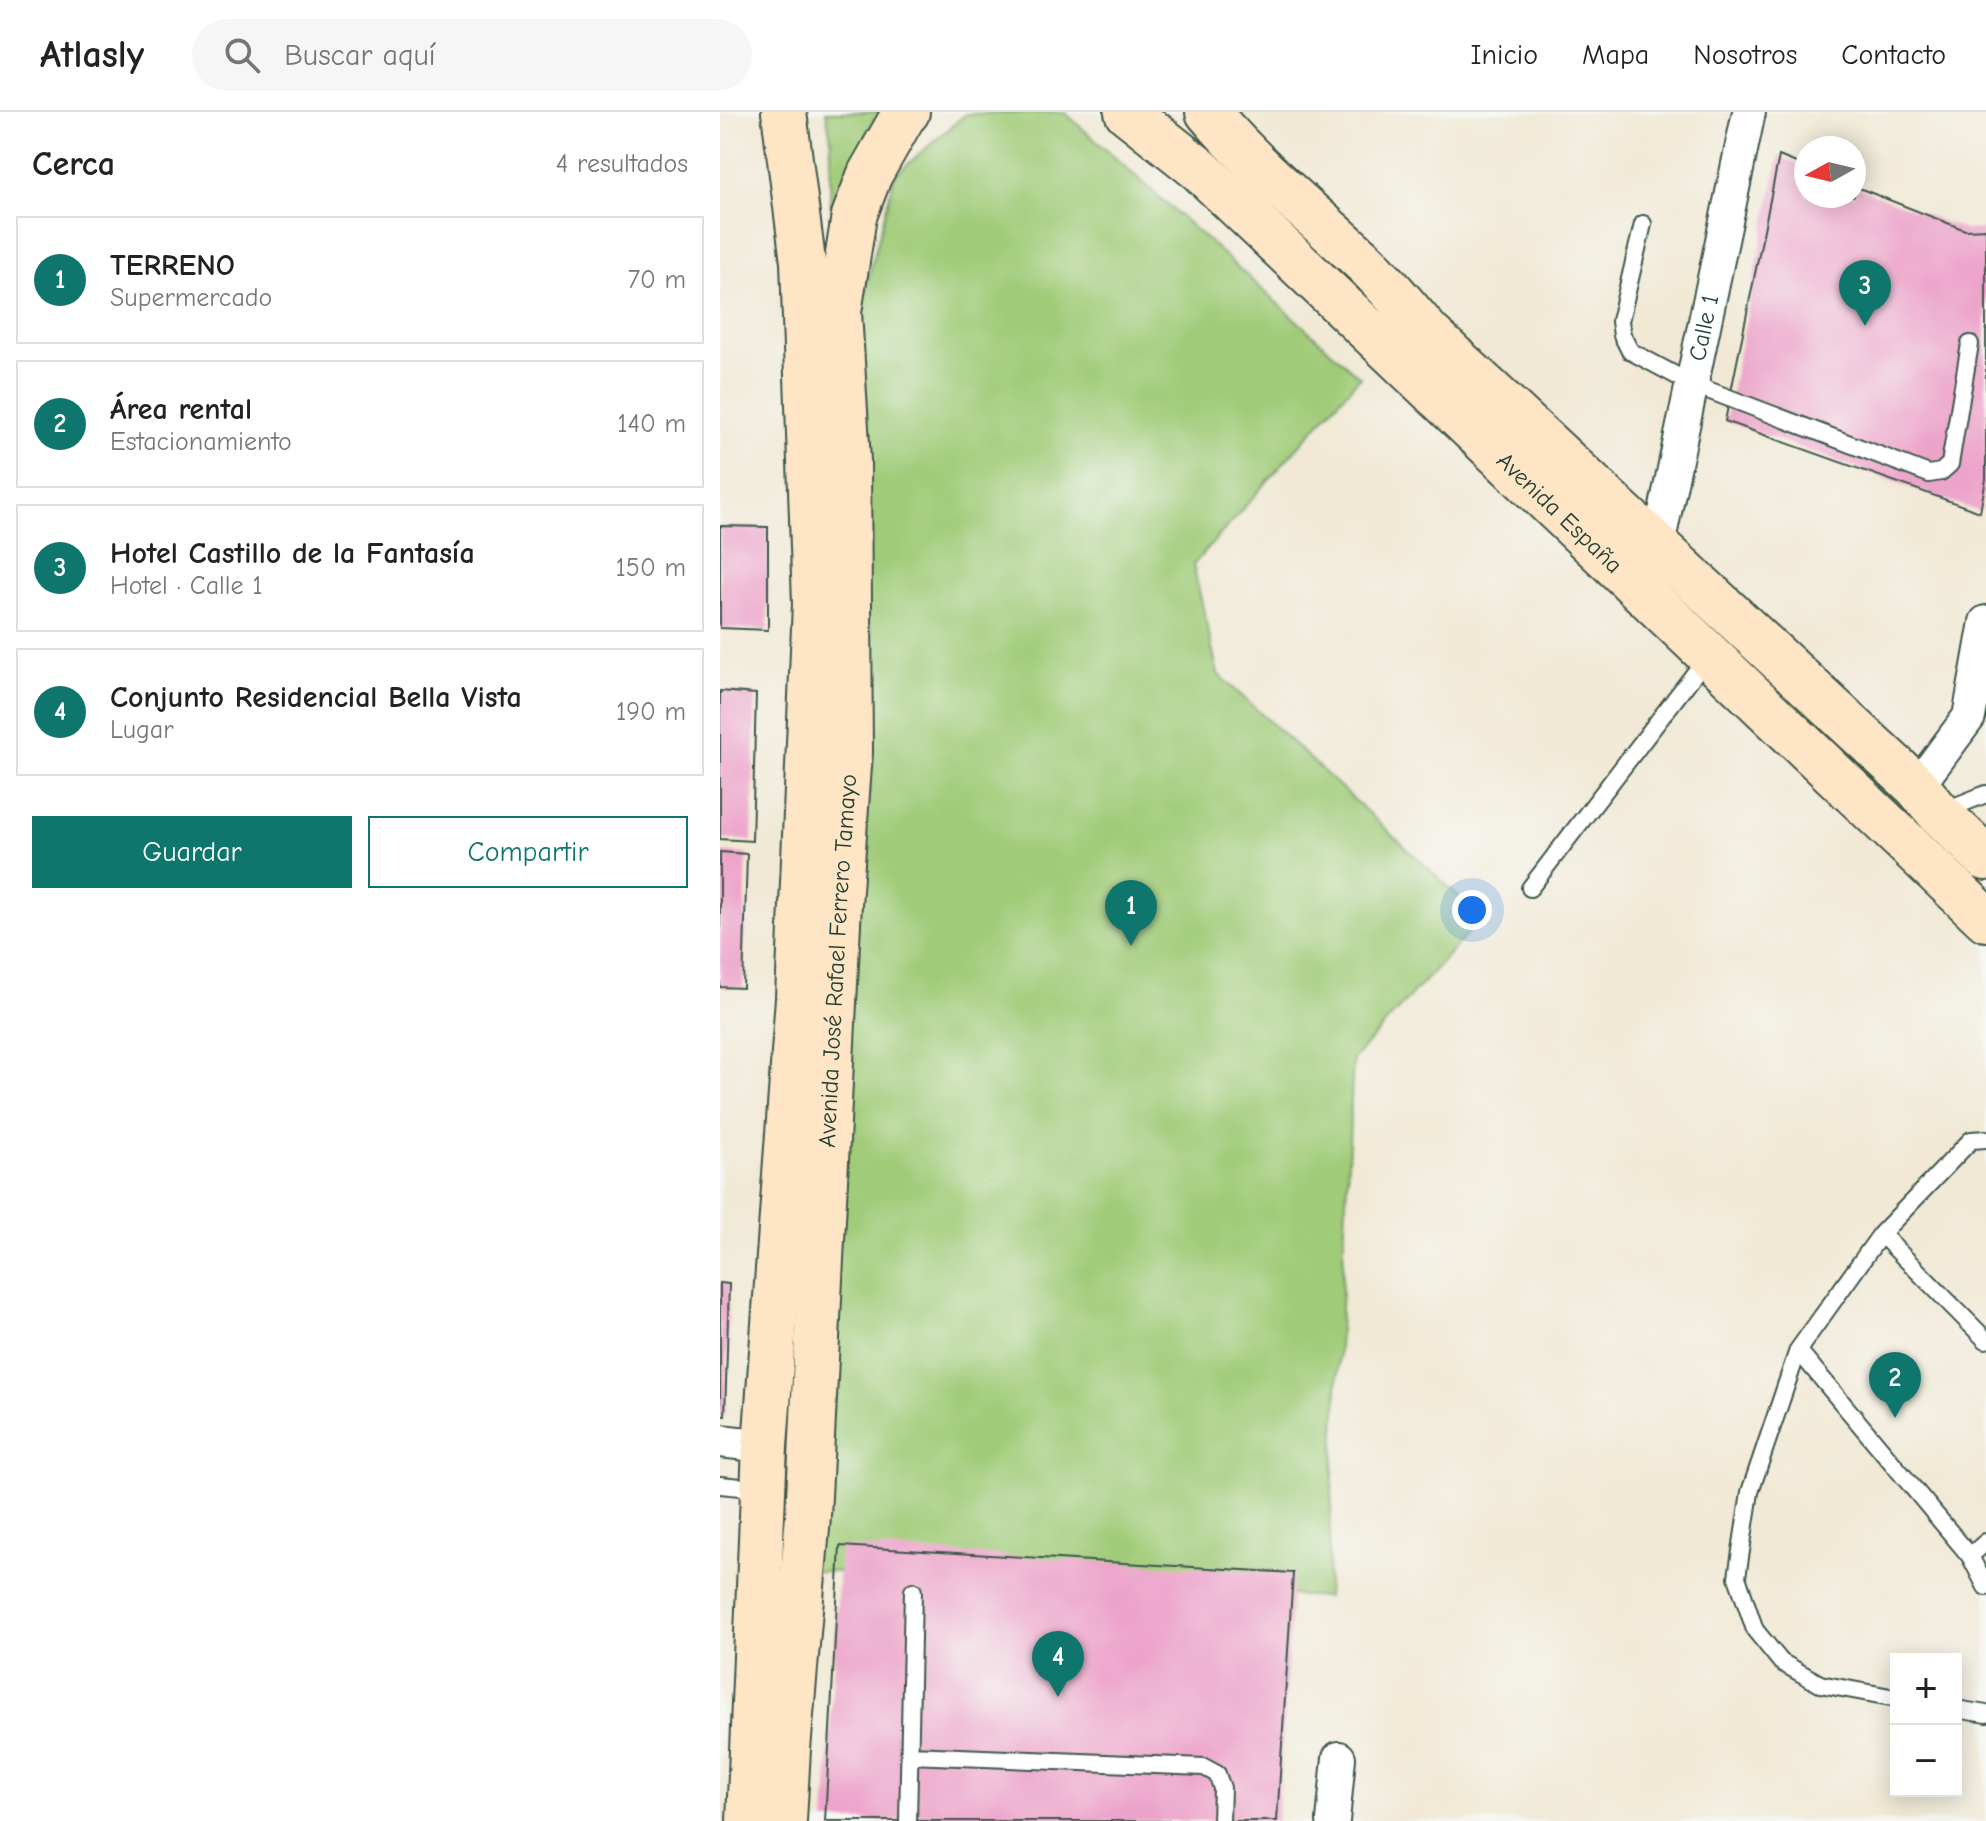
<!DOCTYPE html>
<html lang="es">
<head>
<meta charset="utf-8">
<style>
  body { margin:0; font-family:"Comic Neue",sans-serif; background:#f6f6f6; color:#222 }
  .controls { position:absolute; right:24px; bottom:24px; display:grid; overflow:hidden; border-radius:0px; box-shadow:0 4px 20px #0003 }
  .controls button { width:72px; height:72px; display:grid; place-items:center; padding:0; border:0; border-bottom:2px solid #e0e0e0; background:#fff; color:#222; font:40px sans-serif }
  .compass { position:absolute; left:1074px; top:24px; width:72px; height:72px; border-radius:50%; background:#fff; box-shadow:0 4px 20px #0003; rotate:262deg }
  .you { position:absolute; left:752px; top:798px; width:28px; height:28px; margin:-20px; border:6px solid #fff; border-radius:50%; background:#1a73e8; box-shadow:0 0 0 12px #1a73e833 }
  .badge { display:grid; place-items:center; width:52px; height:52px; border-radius:50%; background:#0f766e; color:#fff; font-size:26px; font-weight:700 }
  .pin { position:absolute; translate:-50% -66px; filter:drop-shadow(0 2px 4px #0008) }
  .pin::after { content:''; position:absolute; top:42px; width:28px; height:24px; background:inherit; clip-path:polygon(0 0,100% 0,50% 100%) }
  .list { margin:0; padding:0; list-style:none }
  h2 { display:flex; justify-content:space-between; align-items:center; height:104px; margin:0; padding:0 32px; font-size:34px }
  h2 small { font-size:26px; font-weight:400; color:#767676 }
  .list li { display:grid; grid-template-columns:52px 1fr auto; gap:24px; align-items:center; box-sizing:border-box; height:128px; margin:0 16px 16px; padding:0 16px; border:2px solid #e0e0e0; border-radius:0px }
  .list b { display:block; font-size:30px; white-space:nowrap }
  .list p { margin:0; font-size:26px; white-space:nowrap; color:#767676 }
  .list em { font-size:26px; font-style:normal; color:#767676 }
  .actions { display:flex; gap:16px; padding:24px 32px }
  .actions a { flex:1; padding:18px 0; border:2px solid #0f766e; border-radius:0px; text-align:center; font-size:28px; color:#0f766e }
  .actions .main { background:#0f766e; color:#fff }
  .icon { flex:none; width:44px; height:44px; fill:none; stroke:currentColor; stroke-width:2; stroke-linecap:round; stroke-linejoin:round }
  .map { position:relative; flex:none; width:1266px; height:1709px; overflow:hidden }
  header { display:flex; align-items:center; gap:48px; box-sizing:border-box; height:112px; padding:0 40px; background:#fff; border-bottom:2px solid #e0e0e0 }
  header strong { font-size:38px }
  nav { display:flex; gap:44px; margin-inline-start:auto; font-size:28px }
  .search { width:560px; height:72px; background:#f6f6f6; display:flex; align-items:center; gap:20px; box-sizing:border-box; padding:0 28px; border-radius:44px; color:#767676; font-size:30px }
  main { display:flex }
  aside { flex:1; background:#fff }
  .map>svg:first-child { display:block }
  .green { fill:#a0cc79; stroke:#608456; stroke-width:2 }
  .building { fill:#eda4cb }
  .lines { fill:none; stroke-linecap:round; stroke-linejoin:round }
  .lane-casing { stroke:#3e574c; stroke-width:20 }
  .street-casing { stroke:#3e574c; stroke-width:36 }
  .secondary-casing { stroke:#3e574c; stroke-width:48 }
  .lane { stroke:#fff; stroke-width:16 }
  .street { stroke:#fff; stroke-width:32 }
  .secondary { stroke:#fee5c5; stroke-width:44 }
  .labels { text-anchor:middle; stroke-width:6; stroke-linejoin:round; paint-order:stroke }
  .street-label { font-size:24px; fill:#1f3d34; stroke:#f6f6f2 }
</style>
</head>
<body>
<header>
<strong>Atlasly</strong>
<div class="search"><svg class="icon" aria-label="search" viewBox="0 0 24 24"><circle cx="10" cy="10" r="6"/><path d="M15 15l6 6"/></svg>Buscar aquí</div>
<nav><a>Inicio</a><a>Mapa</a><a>Nosotros</a><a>Contacto</a></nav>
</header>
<main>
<aside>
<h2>Cerca<small>4 resultados</small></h2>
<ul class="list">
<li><span class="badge">1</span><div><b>TERRENO</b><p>Supermercado</p></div><em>70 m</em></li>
<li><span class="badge">2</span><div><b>Área rental</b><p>Estacionamiento</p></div><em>140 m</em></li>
<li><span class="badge">3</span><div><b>Hotel Castillo de la Fantasía</b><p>Hotel · Calle 1</p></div><em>150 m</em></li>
<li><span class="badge">4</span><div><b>Conjunto Residencial Bella Vista</b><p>Lugar</p></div><em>190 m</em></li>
</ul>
<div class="actions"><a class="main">Guardar</a><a>Compartir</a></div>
</aside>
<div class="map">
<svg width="1266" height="1709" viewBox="0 0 1266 1709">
  <rect width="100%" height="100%" fill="#f6f6f2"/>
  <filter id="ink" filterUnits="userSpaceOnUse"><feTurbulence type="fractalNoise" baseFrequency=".0125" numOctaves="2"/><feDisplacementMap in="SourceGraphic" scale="16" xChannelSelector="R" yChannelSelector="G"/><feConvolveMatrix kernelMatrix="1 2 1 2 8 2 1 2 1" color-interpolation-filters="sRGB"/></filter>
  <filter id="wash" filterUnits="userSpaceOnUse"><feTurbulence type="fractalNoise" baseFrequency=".006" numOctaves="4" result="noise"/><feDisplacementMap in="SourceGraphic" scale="32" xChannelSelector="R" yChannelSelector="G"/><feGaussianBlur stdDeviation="1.8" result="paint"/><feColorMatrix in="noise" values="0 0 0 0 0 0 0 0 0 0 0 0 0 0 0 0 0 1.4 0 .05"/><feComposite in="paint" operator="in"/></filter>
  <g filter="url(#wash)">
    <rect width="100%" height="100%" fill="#f1e9d5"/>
    <path class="green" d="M106 0H163L153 8 141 35 114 113 110 88 111 27Z
      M344 0 640 265 473 453 498 562 762 806 633 947 607 1485 79 1458 139 201 175 63 246 2Z"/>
    <g id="blocks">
      <path class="building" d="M1059 44 1086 55V84H1134V74L1245 118 1266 117V367L1260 400 1005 309Z
        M0 414 48 415V518L0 516Z
        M0 579 36 582 32 729 0 727Z
        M0 740 27 742 23 876 0 875Z
        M0 1171 9 1172 5 1304 0 1303Z
        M120 1434 573 1461 557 1709H105Z"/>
    </g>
  </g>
  <g filter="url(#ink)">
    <use href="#blocks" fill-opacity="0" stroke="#3e574c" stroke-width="2"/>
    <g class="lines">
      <g class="lane-casing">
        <path id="lane" d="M923 112 900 209 902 223 910 239 972 272 1209 362 1221 360 1230 352 1250 232
          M1223 699 1266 682
          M810 776 988 544
          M1266 1027 1251 1028 1161 1122 1078 1238 1250 1444 1266 1475
          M1161 1122 1266 1228
          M1078 1238 1030 1380 1017 1465 1035 1518 1061 1550 1100 1572 1176 1586
          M0 1373 42 1377
          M1250 1444 1266 1430
          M1236 1597 1266 1602
          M190 1643 484 1655 497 1662 502 1676 501 1709
          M188 1709 193 1479"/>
      </g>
      <g class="street-casing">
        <g id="street">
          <path id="s1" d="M938 433 1029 0"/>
          <path d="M1197 675 1249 605 1266 510"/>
          <path d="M0 1329 45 1334"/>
          <path d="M613 1709 619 1646"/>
        </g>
      </g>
      <g class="secondary-casing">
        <g id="secondary">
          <path id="s2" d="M407 0 479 57 1266 807"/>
          <path d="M488 0C534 55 589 99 641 147 665 169 686 196 708 221L1197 675 1219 701 1266 746"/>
          <path d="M29 1709 45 1334 78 886 95 492 83 150 64 0"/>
          <path id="s3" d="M64 1709 68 1637 88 1404 119 792 130 640 128 349 119 200 134 104 150 62 183 4 187 0"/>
        </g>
      </g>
      <use href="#lane" class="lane"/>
      <use href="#street" class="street"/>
      <use href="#secondary" class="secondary"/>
    </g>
  </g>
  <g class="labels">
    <g class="street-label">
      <text dy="8" stroke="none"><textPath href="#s1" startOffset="222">Calle 1</textPath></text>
      <text dy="8" stroke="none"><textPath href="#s2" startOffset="590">Avenida España</textPath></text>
      <text dy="8" stroke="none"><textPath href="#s3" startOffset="862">Avenida José Rafael Ferrero Tamayo</textPath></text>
    </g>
  </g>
</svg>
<div class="controls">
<button>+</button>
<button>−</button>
</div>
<svg class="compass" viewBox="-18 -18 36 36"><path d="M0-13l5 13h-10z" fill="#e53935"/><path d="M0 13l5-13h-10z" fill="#767676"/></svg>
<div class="you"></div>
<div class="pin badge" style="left:411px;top:834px">1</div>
<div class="pin badge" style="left:1175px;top:1306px">2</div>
<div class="pin badge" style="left:1145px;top:214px">3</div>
<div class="pin badge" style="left:338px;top:1585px">4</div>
</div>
</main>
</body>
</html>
